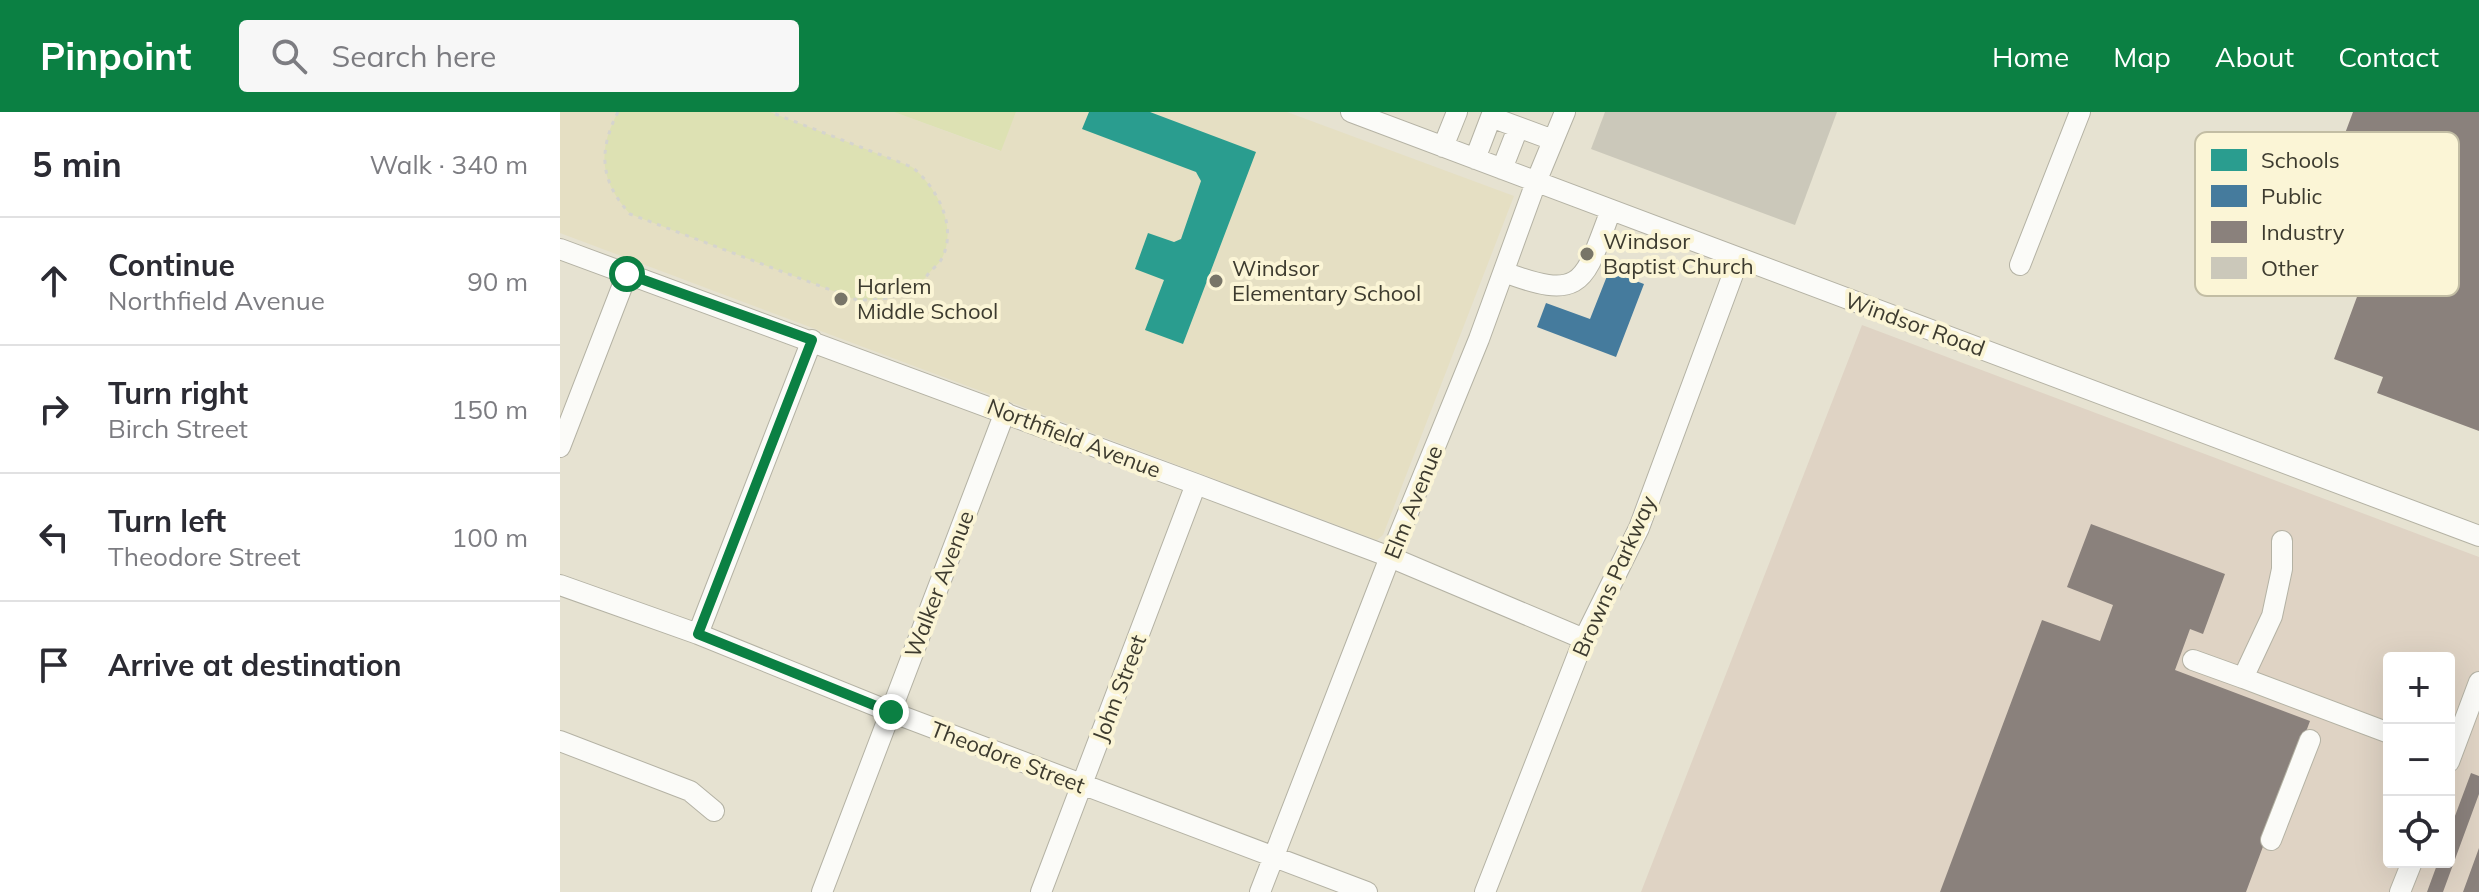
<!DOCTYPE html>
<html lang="en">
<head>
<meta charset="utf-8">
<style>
  body { margin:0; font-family:Mulish,sans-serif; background:#f7f7f7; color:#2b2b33 }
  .controls { position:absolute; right:24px; bottom:24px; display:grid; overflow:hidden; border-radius:8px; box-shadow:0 8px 32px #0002 }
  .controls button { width:72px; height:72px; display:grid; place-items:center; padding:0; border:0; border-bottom:2px solid #e1e1e2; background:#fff; color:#2b2b33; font:40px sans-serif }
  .stop { position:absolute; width:24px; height:24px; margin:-18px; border:6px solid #0b8043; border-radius:50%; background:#fff }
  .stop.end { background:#0b8043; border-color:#fff; box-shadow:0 2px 8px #0008 }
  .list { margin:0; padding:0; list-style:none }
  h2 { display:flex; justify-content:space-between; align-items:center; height:104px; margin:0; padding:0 32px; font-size:34px }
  h2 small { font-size:26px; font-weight:400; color:#7c7c81 }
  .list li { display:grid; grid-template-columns:52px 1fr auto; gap:24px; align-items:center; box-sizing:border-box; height:128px; padding:0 32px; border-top:2px solid #e1e1e2 }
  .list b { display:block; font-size:30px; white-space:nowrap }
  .list p { margin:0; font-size:26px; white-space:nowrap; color:#7c7c81 }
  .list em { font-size:26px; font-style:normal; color:#7c7c81 }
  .icon { flex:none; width:44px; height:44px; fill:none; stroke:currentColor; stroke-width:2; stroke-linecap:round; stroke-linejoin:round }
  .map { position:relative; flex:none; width:1919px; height:780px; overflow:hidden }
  header { display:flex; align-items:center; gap:48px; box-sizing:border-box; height:112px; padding:0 40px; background:#0b8043; color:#fff }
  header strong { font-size:38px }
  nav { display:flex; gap:44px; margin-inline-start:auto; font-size:28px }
  .search { width:560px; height:72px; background:#f7f7f7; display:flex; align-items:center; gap:20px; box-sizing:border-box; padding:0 28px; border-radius:8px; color:#7c7c81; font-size:30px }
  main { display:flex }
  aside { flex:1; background:#fff }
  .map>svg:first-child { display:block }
  .industrial { fill:#dfd3c4; fill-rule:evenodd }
  .built { fill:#e5dfc3 }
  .green { fill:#dde1b3 }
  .schools { fill:#2a9d8f }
  .public { fill:#457b9d }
  .industry { fill:#8a817c }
  .building { fill:#cbc8ba }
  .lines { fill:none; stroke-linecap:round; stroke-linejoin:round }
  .minor-casing { stroke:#b4b2a4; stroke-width:22 }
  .path { stroke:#d5d4ce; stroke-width:3; stroke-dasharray:4 6; stroke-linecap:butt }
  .minor { stroke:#fbfbf8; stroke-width:20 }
  .route { stroke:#0b8043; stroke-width:10 }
  .poi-dot { fill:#787568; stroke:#fbf5d6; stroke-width:3 }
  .labels { text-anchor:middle; stroke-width:8; stroke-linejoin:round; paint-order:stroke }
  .poi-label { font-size:22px; fill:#3d3b2f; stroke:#fbf5d6; text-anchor:start }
  .street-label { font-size:22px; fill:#3d3b2f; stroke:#fbf5d6 }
  .key { fill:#fbf5d6; stroke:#c2bda4; stroke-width:2 }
  .key-label { font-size:22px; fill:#3d3b2f }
</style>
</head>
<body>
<header>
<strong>Pinpoint</strong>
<div class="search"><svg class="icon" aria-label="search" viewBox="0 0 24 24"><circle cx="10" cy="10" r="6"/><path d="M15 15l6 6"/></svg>Search here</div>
<nav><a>Home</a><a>Map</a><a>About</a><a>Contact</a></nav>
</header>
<main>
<aside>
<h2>5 min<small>Walk · 340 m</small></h2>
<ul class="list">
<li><svg class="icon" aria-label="ahead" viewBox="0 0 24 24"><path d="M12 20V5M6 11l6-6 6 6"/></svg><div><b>Continue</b><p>Northfield Avenue</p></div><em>90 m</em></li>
<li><svg class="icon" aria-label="right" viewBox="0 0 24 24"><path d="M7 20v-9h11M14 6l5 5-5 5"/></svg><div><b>Turn right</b><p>Birch Street</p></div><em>150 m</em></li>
<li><svg class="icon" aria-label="left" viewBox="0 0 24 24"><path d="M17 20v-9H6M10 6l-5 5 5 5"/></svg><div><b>Turn left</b><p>Theodore Street</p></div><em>100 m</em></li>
<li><svg class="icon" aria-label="arrive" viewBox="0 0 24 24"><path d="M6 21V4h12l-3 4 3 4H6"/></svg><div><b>Arrive at destination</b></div></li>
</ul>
</aside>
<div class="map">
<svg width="1919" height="780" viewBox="0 0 1919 780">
  <rect width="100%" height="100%" fill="#e6e2d1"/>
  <path class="industrial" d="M1302 213 1919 445V780H1081ZM1829 546H1889V750H1829Z"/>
  <path class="built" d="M0 0H334L440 39 456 0H727L954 84 823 423 817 428 0 121Z"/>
  <path class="green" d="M58 0H210L352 55C377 75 399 116 381 148 378 153 372 157 369 161 365 166 361 172 356 175 340 187 315 188 297 188L70 102C40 69 37 39 58 0Z
    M334 0H456L441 39Z"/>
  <path class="schools" d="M529 0H590L696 40 623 232 585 218 604 168 575 157 588 121 614 130 621 127 641 69 636 60 522 17Z"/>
  <path class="public" d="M1049 159 1084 172 1056 245 977 215 986 191 1030 207Z"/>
  <path class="industry" d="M1793 0H1919V319L1817 281 1823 265 1774 247 1801 174 1737 150Z
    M1531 412 1665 462 1643 522 1630 517 1615 558 1750 609 1686 780H1380L1482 508 1540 529 1553 493 1507 475Z
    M1911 661 1919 664V682L1883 780H1867L1878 750H1889V720Z
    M1919 736V780H1903Z"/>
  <path class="building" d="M1045 0H1277L1235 113 1031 37Z"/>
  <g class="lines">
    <g class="minor-casing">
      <path id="minor" d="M791 0 1919 424
        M883 35 897 0
        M915 47 931 5 993 28
        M942 57 958 16
        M0 137 636 372 830 445 1024 527
        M1460 153 1520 0
        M944 160C1025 191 1024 168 1051 98
        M0 335 67 162
        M1722 429V457L1712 504 1683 566 1829 621
        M0 473 138 522 331 600 807 780
        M138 522 252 228
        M1633 548 1683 566
        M0 629 130 679 154 699
        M1889 650 1919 570
        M1711 728 1750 628
        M262 780 445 300
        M481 780 636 372
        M700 780 830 445 919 227 976 70 1005 0
        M925 780 1024 527 1079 416 1179 146
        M1840 780 1852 750"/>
    </g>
    <path class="path" d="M58 0C38 39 40 69 70 102L297 188C315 188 340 187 356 175 361 172 365 166 369 161 372 157 378 153 381 148 399 116 377 75 352 55L210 0"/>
    <use href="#minor" class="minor"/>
  </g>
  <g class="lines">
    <path class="route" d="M67 162 252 228 138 522 331 600"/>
  </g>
  <g class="poi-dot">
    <circle cx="1027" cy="142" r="8"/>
    <circle cx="656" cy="169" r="8"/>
    <circle cx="281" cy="187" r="8"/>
  </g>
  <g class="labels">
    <g class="poi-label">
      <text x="1043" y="137">Windsor<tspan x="1043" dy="25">Baptist Church</tspan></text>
      <text x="672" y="164">Windsor<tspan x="672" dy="25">Elementary School</tspan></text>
      <text x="297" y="182">Harlem<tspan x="297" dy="25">Middle School</tspan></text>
    </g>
    <g class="street-label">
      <text transform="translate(1355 212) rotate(20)" y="8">Windsor Road</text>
      <text transform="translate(514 326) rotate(21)" y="8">Northfield Avenue</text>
      <text transform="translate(853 390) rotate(-68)" y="8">Elm Avenue</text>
      <text transform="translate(1054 464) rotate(-66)" y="8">Browns Parkway</text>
      <text transform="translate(379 472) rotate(-69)" y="8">Walker Avenue</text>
      <text transform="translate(559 576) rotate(-69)" y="8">John Street</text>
      <text transform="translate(448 645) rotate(21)" y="8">Theodore Street</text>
    </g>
  </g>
  <rect x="1635" y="20" width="264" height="164" rx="12" class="key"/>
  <rect x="1651" y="37" width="36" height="22" fill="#2a9d8f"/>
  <rect x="1651" y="73" width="36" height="22" fill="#457b9d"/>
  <rect x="1651" y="109" width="36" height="22" fill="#8a817c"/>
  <rect x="1651" y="145" width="36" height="22" fill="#cbc8ba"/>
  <g class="key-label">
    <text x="1701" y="56">Schools</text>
    <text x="1701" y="92">Public</text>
    <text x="1701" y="128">Industry</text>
    <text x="1701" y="164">Other</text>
  </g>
</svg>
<div class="controls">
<button>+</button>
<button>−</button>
<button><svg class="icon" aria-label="locate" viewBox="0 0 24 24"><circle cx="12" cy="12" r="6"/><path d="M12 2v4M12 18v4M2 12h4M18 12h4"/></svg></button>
</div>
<div class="stop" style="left:67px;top:162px"></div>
<div class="stop end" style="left:331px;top:600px"></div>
</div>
</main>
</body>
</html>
